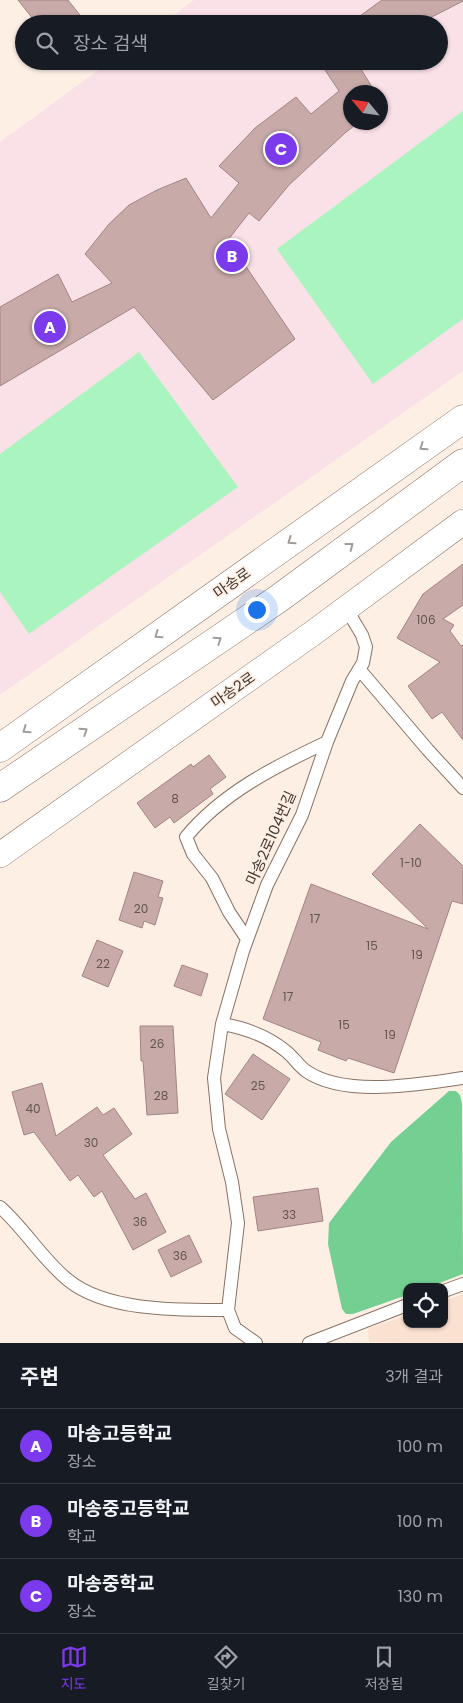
<!DOCTYPE html>
<html lang="ko">
<head>
<meta charset="utf-8">
<style>
  body { margin:0; font-family:Poppins,"Noto Sans KR",sans-serif; background:#20242c; color:#f1f3f6 }
  .controls { position:absolute; right:15px; bottom:15px; display:grid; overflow:hidden; border-radius:10px; box-shadow:0 1px 4px #0004 }
  .controls button { width:45px; height:45px; display:grid; place-items:center; padding:0; border:0; border-bottom:1px solid #363941; background:#171b24; color:#f1f3f6; font:25px sans-serif }
  .compass { position:absolute; left:343px; top:85px; width:45px; height:45px; border-radius:50%; background:#171b24; box-shadow:0 1px 4px #0004; rotate:299deg }
  .you { position:absolute; left:256px; top:609px; width:18px; height:18px; margin:-12px; border:4px solid #fff; border-radius:50%; background:#1a73e8; box-shadow:0 0 0 8px #1a73e833 }
  .badge { display:grid; place-items:center; width:32px; height:32px; border-radius:50%; background:#7c3aed; color:#fff; font-size:16px; font-weight:700 }
  .pin { position:absolute; translate:-50% -50%; border:2px solid #fff; box-shadow:0 1px 5px #0006 }
  .list { margin:0; padding:0; list-style:none }
  h2 { display:flex; justify-content:space-between; align-items:center; height:65px; margin:0; padding:0 20px; font-size:21px }
  h2 small { font-size:16px; font-weight:400; color:#9ea1a6 }
  .list li { display:grid; grid-template-columns:32px 1fr auto; gap:15px; align-items:center; box-sizing:border-box; height:75px; padding:0 20px; border-top:1px solid #363941 }
  .list b { display:block; font-size:19px; white-space:nowrap }
  .list p { margin:0; font-size:16px; white-space:nowrap; color:#9ea1a6 }
  .list em { font-size:16px; font-style:normal; color:#9ea1a6 }
  .icon { flex:none; width:28px; height:28px; fill:none; stroke:currentColor; stroke-width:2; stroke-linecap:round; stroke-linejoin:round }
  .map { position:relative; flex:none; width:463px; height:1343px; overflow:hidden }
  .search { position:absolute; background:#171b24; box-shadow:0 1px 4px #0004; left:15px; right:15px; top:15px; height:55px; display:flex; align-items:center; gap:12px; box-sizing:border-box; padding:0 18px; border-radius:28px; color:#9ea1a6; font-size:19px }
  .sheet { height:290px; background:#171b24 }
  nav { display:flex; justify-content:space-around; align-items:center; box-sizing:border-box; height:70px; border-top:1px solid #363941; background:#171b24; font-size:14px; color:#9ea1a6 }
  nav a { display:grid; justify-items:center; gap:2px }
  nav .on { color:#7c3aed }
  .map>svg:first-child { display:block }
  .built { fill:#fbe1d0 }
  .education { fill:#fae0e7; fill-rule:evenodd }
  .green { fill:#aaf4c0 }
  .forest { fill:#73d092 }
  .building { fill:#c8aaa9; stroke:#a18483 }
  .lines { fill:none; stroke-linecap:round; stroke-linejoin:round }
  .service-casing { stroke:#887263; stroke-width:14 }
  .minor-casing { stroke:#887263; stroke-width:26 }
  .tertiary-casing { stroke:#887263; stroke-width:29 }
  .service { stroke:#fff; stroke-width:12 }
  .minor { stroke:#fff; stroke-width:25 }
  .tertiary { stroke:#fff; stroke-width:28 }
  .oneway { stroke:#a19c98 }
  .labels { text-anchor:middle; stroke-width:4; stroke-linejoin:round; paint-order:stroke }
  .number-label { font-size:12px; fill:#645550 }
  .street-label { font-size:15px; fill:#433932; stroke:#feefe5 }
</style>
</head>
<body>
<div class="map">
<svg width="463" height="1343" viewBox="0 0 463 1343">
  <rect width="100%" height="100%" fill="#feefe5"/>
  <path class="built" d="M463 1294V1343L369 1342 368 1329 407 1315V1324H444V1301Z"/>
  <path class="education" d="M194 0H463V371L0 695V142L111 61H439V24H162ZM350 92H380V122H350Z"/>
  <path class="green" d="M463 111V319L373 384 277 249Z
    M139 352 238 487 29 634 0 592V454Z"/>
  <path class="forest" d="M449 1091H456L460 1095 462 1104 463 1274 429 1287H407V1295L353 1314H346L342 1309 328 1244 329 1223 391 1142Z"/>
  <path class="building" d="M18 0H68L87 24H37Z
    M382 0H463V1L418 24H349Z
    M319 61H356L375 92H350V122H359L345 133 289 185 259 221 249 213 228 240 295 339 213 400 134 307 0 386V307L58 274 72 302 112 283 85 254 109 224 129 205 157 190 186 178 211 218 239 183 219 166 255 128 296 97 311 114 339 91Z
    M463 564V605L443 619 454 625 450 631 461 646 463 645V740L442 712 432 719 408 686 440 662 397 638 423 594Z
    M209 755 226 777 210 789 213 794 174 823 170 817 155 828 137 803 191 764 193 767Z
    M420 824 463 866V904L452 901 394 1073 348 1058 346 1061 318 1050 321 1042 263 1019 311 884 428 929 372 874Z
    M134 872 163 881 158 897 163 898 155 925 144 921 142 928 119 920Z
    M97 940 123 951 108 987 82 976Z
    M182 965 208 974 201 996 174 986Z
    M140 1026H173L178 1113 147 1115 143 1061H141Z
    M253 1054 290 1079 262 1120 225 1094Z
    M42 1083 56 1136 97 1107 103 1115 114 1108 132 1134 103 1155 135 1199 146 1193 166 1232 133 1250 102 1191 94 1197 78 1175 70 1181 34 1132 24 1135 12 1092Z
    M318 1188 323 1221 258 1231 253 1197Z
    M189 1235 202 1262 171 1277 158 1250Z"/>
  <g class="lines">
    <g class="service-casing">
      <path id="service" d="M359 669 428 750 463 788
        M247 939 229 912 212 878 193 854 186 837C222 793 276 766 327 742
        M222 1024C246 1028 268 1036 287 1052 294 1058 299 1066 306 1071 345 1098 419 1084 463 1078
        M0 1207C25 1229 42 1259 68 1280 107 1312 181 1310 228 1310
        M444 1291 463 1284
        M256 1343 235 1328 228 1310 238 1223 232 1182 219 1129 214 1078 222 1024 243 951 267 885 302 815 327 742 352 681 363 663 366 647 362 635 346 608
        M309 1343 407 1305"/>
    </g>
    <g class="minor-casing">
      <path id="minor" d="M0 855 313 633 463 522"/>
    </g>
    <g class="tertiary-casing">
      <path id="tertiary" d="M0 748 463 419
        M0 788 278 599 463 463"/>
    </g>
    <use href="#service" class="service"/>
    <use href="#minor" class="minor"/>
    <use href="#tertiary" class="tertiary"/>
  </g>
  <defs><path id="oneway-chevron" d="M-2-3.5L2.5 0L-2 3.5" fill="none" stroke-width="1.6" stroke-linecap="round" stroke-linejoin="round" transform="scale(1.25)"/></defs>
  <g class="oneway">
    <use href="#oneway-chevron" transform="translate(423 447) rotate(145)"/>
    <use href="#oneway-chevron" transform="translate(291 541) rotate(145)"/>
    <use href="#oneway-chevron" transform="translate(350 546) rotate(-37)"/>
    <use href="#oneway-chevron" transform="translate(158 635) rotate(145)"/>
    <use href="#oneway-chevron" transform="translate(218 640) rotate(-34)"/>
    <use href="#oneway-chevron" transform="translate(26 730) rotate(145)"/>
    <use href="#oneway-chevron" transform="translate(84 731) rotate(-34)"/>
  </g>
  <g class="labels">
    <g class="number-label">
      <text x="426" y="624">106</text>
      <text x="175" y="803">8</text>
      <text x="411" y="867">1-10</text>
      <text x="141" y="913">20</text>
      <text x="315" y="923">17</text>
      <text x="372" y="950">15</text>
      <text x="417" y="959">19</text>
      <text x="103" y="968">22</text>
      <text x="288" y="1001">17</text>
      <text x="344" y="1029">15</text>
      <text x="390" y="1039">19</text>
      <text x="157" y="1048">26</text>
      <text x="258" y="1090">25</text>
      <text x="161" y="1100">28</text>
      <text x="33" y="1113">40</text>
      <text x="91" y="1147">30</text>
      <text x="289" y="1219">33</text>
      <text x="140" y="1226">36</text>
      <text x="180" y="1260">36</text>
    </g>
    <g class="street-label">
      <text transform="translate(232 583) rotate(-35)" y="5">마송로</text>
      <text transform="translate(233 690) rotate(-35)" y="5">마송2로</text>
      <text transform="translate(271 838) rotate(-66)" y="5">마송2로104번길</text>
    </g>
  </g>
</svg>
<div class="controls">
<button><svg class="icon" aria-label="locate" viewBox="0 0 24 24"><circle cx="12" cy="12" r="6"/><path d="M12 2v4M12 18v4M2 12h4M18 12h4"/></svg></button>
</div>
<svg class="compass" viewBox="-18 -18 36 36"><path d="M0-13l5 13h-10z" fill="#e53935"/><path d="M0 13l5-13h-10z" fill="#9ea1a6"/></svg>
<div class="you"></div>
<div class="pin badge" style="left:50px;top:327px">A</div>
<div class="pin badge" style="left:232px;top:256px">B</div>
<div class="pin badge" style="left:281px;top:149px">C</div>
<div class="search"><svg class="icon" aria-label="search" viewBox="0 0 24 24"><circle cx="10" cy="10" r="6"/><path d="M15 15l6 6"/></svg>장소 검색</div>
</div>
<section class="sheet">
<h2>주변<small>3개 결과</small></h2>
<ul class="list">
<li><span class="badge">A</span><div><b>마송고등학교</b><p>장소</p></div><em>100 m</em></li>
<li><span class="badge">B</span><div><b>마송중고등학교</b><p>학교</p></div><em>100 m</em></li>
<li><span class="badge">C</span><div><b>마송중학교</b><p>장소</p></div><em>130 m</em></li>
</ul>
</section>
<nav>
<a class="on"><svg class="icon" aria-label="map" viewBox="0 0 24 24"><path d="M3 6l6-2 6 2 6-2v14l-6 2-6-2-6 2zM9 4v14M15 6v14"/></svg>지도</a>
<a><svg class="icon" aria-label="directions" viewBox="0 0 24 24"><path d="M12 3l9 9-9 9-9-9zM9 14v-3h6M13 9l2 2-2 2"/></svg>길찾기</a>
<a><svg class="icon" aria-label="saved" viewBox="0 0 24 24"><path d="M7 4h10v16l-5-4-5 4z"/></svg>저장됨</a>
</nav>
</body>
</html>
